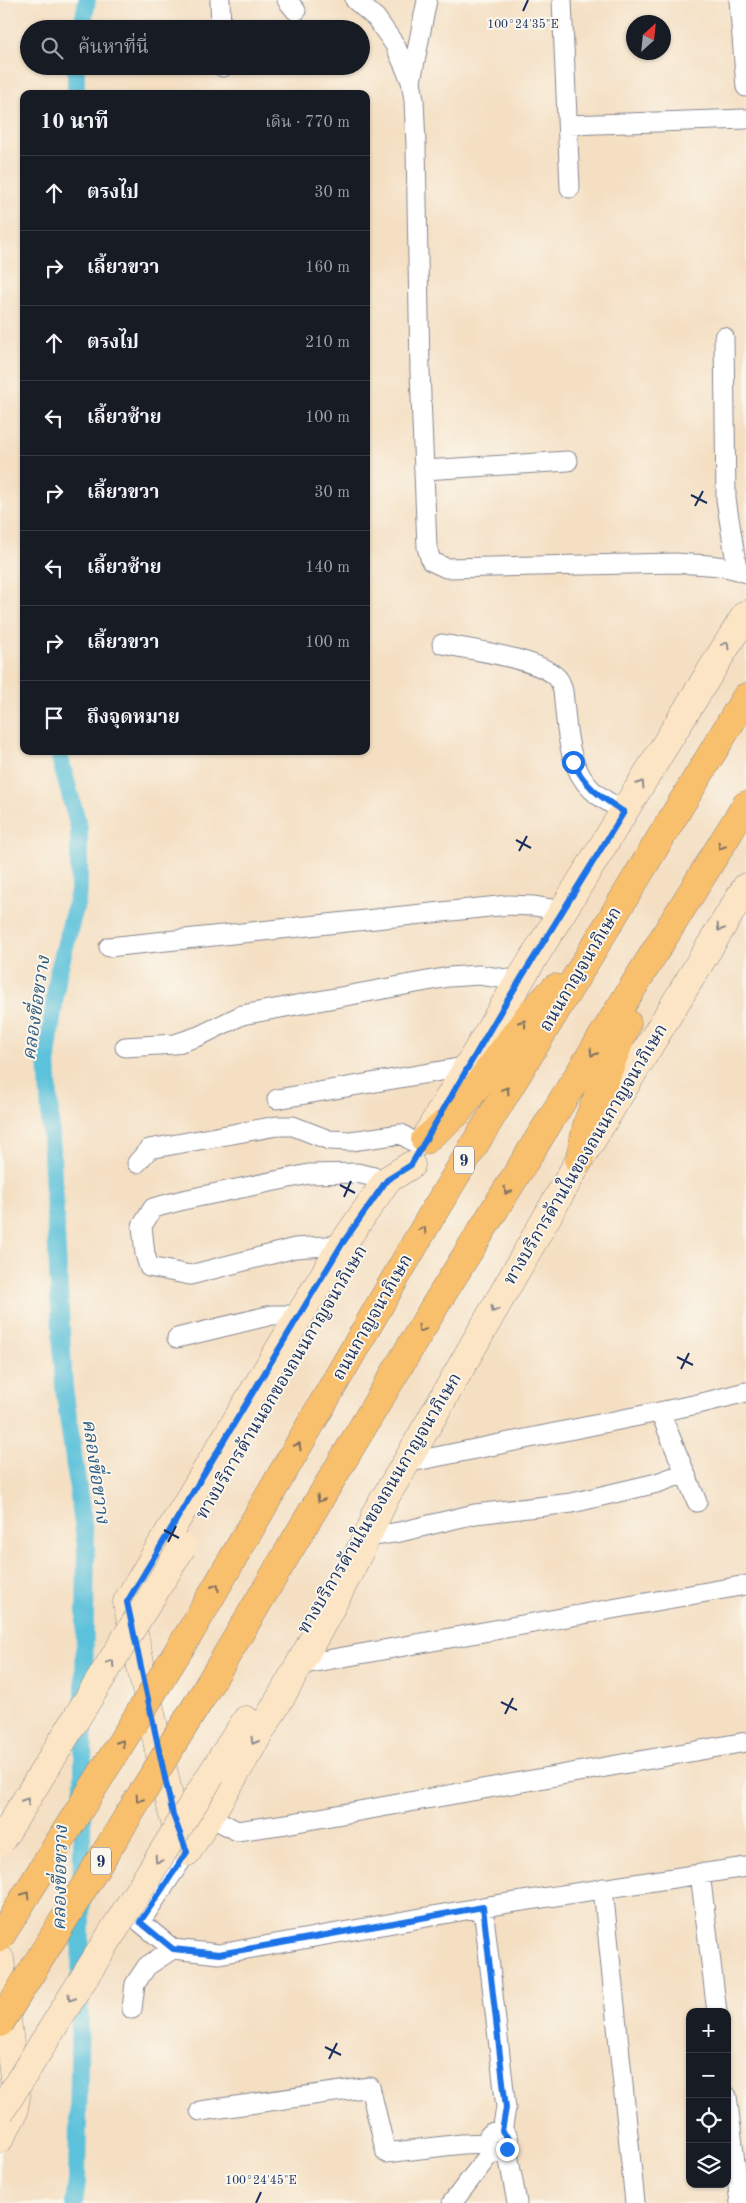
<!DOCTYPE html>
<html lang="th">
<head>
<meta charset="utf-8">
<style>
  body { margin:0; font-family:"Old Standard TT","Noto Serif Thai",serif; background:#242831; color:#f1f3f6 }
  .controls { position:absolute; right:15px; bottom:15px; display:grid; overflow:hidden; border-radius:10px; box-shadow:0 1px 4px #0004 }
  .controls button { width:45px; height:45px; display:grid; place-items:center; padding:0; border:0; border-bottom:1px solid #363941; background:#171b24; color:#f1f3f6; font:25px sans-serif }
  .compass { position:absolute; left:626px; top:15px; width:45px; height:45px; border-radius:50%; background:#171b24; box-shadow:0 1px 4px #0004; rotate:27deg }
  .stop { position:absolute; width:15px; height:15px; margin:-11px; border:4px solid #1a73e8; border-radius:50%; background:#fff }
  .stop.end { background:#1a73e8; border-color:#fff; box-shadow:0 1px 5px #0008 }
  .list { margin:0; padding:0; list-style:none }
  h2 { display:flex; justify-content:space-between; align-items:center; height:65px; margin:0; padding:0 20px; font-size:21px }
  h2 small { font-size:16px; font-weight:400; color:#9ea1a6 }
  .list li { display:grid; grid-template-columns:32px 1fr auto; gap:15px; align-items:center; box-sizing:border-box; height:75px; padding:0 20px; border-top:1px solid #363941 }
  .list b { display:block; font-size:19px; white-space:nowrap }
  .list em { font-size:16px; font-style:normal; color:#9ea1a6 }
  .icon { flex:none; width:28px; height:28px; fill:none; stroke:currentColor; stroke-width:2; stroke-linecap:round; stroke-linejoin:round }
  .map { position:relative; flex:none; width:746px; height:2203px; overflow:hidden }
  .search { position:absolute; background:#171b24; box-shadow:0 1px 4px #0004; left:20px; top:20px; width:350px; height:55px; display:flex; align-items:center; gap:12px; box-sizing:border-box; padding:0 18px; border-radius:28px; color:#9ea1a6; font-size:19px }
  .panel { position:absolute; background:#171b24; box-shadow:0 1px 4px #0004; left:20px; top:90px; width:350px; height:665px; border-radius:10px }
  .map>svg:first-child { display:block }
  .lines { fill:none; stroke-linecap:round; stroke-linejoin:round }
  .canal { stroke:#5cc1da; stroke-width:18 }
  .minor-casing { stroke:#888790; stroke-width:21 }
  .secondary-casing { stroke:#888790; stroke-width:29 }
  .trunk-casing { stroke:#888790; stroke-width:29 }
  .minor { stroke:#fff; stroke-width:19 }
  .secondary { stroke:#fce5c4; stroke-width:28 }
  .trunk { stroke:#f8bf6c; stroke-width:28 }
  .secondary-bridge-casing { stroke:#888790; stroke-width:29; stroke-linecap:butt }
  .trunk-bridge-casing { stroke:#888790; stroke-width:29; stroke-linecap:butt }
  .secondary-bridge { stroke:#fce5c4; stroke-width:28 }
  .trunk-bridge { stroke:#f8bf6c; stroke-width:28 }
  .oneway { stroke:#8c8a91 }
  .oneway2 { stroke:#7e7064 }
  .route { stroke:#1a73e8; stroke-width:6 }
  .ticks { fill:none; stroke:#1b2f5e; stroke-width:2 }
  .labels { text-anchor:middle; stroke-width:4; stroke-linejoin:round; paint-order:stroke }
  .shield { fill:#fbf7ec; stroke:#5e6b89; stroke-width:1 }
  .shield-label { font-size:16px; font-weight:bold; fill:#1b2f5e }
  .street-label { font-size:18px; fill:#1b2f5e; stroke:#fbf7ec }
  .water-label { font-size:19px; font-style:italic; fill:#2e5b83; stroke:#fbf7ec }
  .ticks-label { font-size:12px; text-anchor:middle; fill:#1b2f5e; stroke:#fbf7ec; stroke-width:4; stroke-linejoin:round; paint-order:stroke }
</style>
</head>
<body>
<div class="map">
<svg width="746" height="2203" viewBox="0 0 746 2203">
  <rect width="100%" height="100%" fill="#fbf7ec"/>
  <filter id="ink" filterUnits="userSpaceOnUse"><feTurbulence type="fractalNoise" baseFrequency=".02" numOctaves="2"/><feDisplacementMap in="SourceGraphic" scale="10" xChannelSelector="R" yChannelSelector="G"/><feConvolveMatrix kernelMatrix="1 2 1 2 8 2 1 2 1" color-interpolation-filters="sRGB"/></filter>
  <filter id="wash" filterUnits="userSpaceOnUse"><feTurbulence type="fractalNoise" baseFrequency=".0096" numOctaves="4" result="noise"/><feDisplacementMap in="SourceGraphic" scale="20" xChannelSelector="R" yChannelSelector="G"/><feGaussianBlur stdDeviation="1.12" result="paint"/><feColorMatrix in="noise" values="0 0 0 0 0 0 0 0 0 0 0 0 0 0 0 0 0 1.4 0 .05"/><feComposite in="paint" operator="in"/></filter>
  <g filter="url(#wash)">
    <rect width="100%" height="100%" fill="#f4dfc3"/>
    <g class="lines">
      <path class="canal" d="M82 29 87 0
        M76 66V94
        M58 751 79 828V892L58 974 47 1058 64 1388 86 1546 79 2067 77 2182 74 2203"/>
    </g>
  </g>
  <g filter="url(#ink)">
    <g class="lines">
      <g class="minor-casing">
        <path id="minor" d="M220 0 221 29
          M287 0 296 11
          M355 0 376 18 395 45 411 81 414 100 416 145 420 371 427 547 431 561 446 568 676 563C699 565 724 564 746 573
          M562 0 570 188
          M739 0 746 87
          M223 66V67
          M411 81 427 0
          M568 125 746 119
          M724 337 726 499 737 569
          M425 470 568 461
          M442 644C467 649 545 659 559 680 561 683 562 688 563 691 567 725 566 765 592 790 601 799 614 805 625 812
          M109 947 508 905 534 906 564 911
          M125 1047 175 1044 199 1036 242 1015 449 977 479 975 520 981
          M277 1099 470 1066
          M137 1163 149 1149 277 1126H293L329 1140 351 1141 401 1134 420 1146
          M342 1245 295 1248 190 1275 149 1267 145 1254 142 1226 153 1208 183 1200 309 1174 357 1173 387 1180
          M177 1338 272 1315H301
          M660 1412 697 1502
          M406 1463 698 1404 746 1392
          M367 1537 400 1532 475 1514 572 1503 657 1483 685 1473
          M301 1659 310 1663 746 1585
          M209 1816 237 1831 286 1824 746 1742
          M187 1852 140 1922 173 1949 219 1954 483 1907 746 1867
          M700 1873 717 2012
          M603 1888 635 2203
          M483 1907 506 2108 502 2131
          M132 2009 135 1984 147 1966 173 1949
          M727 2096 740 2203
          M200 2111 370 2087 386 2153 462 2144 487 2143
          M487 2142a11 11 0 1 1 22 0a11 11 0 1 1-22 0Z
          M507 2149 517 2203
          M452 2203 492 2151"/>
      </g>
      <g class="secondary-casing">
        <path id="secondary" d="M427 1135 502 1009 746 614
          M385 1498C330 1619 258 1738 187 1852L173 1815 127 1602 342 1245 387 1180 411 1165
          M375 1514 406 1463 579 1161 746 887
          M211 1775 246 1720
          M0 1959 16 2096 13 2114 0 2138"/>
      </g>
      <g class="trunk-casing">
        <path id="trunk" d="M425 1140 458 1112 530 1014 555 988
          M579 1161 588 1121 627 1023
          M192 1629 433 1213 746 697
          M201 1698 436 1304 746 805"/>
      </g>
      <use href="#minor" class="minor"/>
      <use href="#secondary" class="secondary"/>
      <use href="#trunk" class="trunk"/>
      <g class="secondary-bridge-casing">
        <path id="secondary-bridge" d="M0 1842 182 1547
          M0 2112 211 1775"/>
      </g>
      <g class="trunk-bridge-casing">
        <path id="trunk-bridge" d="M0 1937 192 1629
          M0 2023 201 1698"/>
      </g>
      <use href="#secondary-bridge" class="secondary-bridge"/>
      <use href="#trunk-bridge" class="trunk-bridge"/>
    </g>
    <defs><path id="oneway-chevron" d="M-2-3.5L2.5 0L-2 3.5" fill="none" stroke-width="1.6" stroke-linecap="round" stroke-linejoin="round" transform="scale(1.25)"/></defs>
    <g class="oneway">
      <use href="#oneway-chevron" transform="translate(726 645) rotate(-59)"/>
      <use href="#oneway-chevron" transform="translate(641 784) rotate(-59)"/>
      <use href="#oneway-chevron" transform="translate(720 928) rotate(122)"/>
      <use href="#oneway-chevron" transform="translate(494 1309) rotate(120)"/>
      <use href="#oneway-chevron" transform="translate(111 1663) rotate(-58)"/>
      <use href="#oneway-chevron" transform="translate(254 1741) rotate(120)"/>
      <use href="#oneway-chevron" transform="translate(26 1801) rotate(-58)"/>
      <use href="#oneway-chevron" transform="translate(158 1860) rotate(122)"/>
      <use href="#oneway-chevron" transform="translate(71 1998) rotate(122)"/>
    </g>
    <g class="oneway2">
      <use href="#oneway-chevron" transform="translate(721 846) rotate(122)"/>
      <use href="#oneway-chevron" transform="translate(523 1023) rotate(-54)"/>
      <use href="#oneway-chevron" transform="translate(593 1053) rotate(122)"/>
      <use href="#oneway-chevron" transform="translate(506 1090) rotate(-59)"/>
      <use href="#oneway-chevron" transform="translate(507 1191) rotate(122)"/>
      <use href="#oneway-chevron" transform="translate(423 1230) rotate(-60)"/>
      <use href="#oneway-chevron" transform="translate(421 1329) rotate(121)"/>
      <use href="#oneway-chevron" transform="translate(298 1446) rotate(-60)"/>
      <use href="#oneway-chevron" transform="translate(320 1499) rotate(121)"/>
      <use href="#oneway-chevron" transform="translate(216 1587) rotate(-60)"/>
      <use href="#oneway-chevron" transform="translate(121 1743) rotate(-58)"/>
      <use href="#oneway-chevron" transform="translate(139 1799) rotate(122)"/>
      <use href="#oneway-chevron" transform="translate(26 1895) rotate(-58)"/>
    </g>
  </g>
  <g class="lines" filter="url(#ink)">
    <path class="route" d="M507 2149 509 2139 502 2131 506 2108 483 1907 219 1954 173 1949 140 1922 187 1852 173 1815 127 1602 342 1244 387 1180 411 1165 502 1009 624 812C601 797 586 788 573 762"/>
  </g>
  <path class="ticks" d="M523 11 528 0M691 495 707 503M695 506 703 491M516 840 531 848M519 851 527 836M340 1185 355 1193M344 1197 351 1181M677 1357 693 1365M681 1369 689 1353M164 1530 179 1538M168 1542 176 1526M501 1702 517 1710M505 1714 513 1698M325 2047 341 2055M329 2059 337 2043M256 2203 261 2192"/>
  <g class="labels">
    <g class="shield">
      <rect x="454" y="1146.5" width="20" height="27" rx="4"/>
      <rect x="91" y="1847.5" width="20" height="27" rx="4"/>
    </g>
    <g class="shield-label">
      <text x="464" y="1166">9</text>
      <text x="101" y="1867">9</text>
    </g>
    <g class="street-label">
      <text transform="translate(580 969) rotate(-59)" y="6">ถนนกาญจนาภิเษก</text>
      <text transform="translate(585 1154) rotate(-59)" y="6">ทางบริการด้านในของถนนกาญจนาภิเษก</text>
      <text transform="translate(372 1317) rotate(-60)" y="6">ถนนกาญจนาภิเษก</text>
      <text transform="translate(281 1382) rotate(-59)" y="6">ทางบริการด้านนอกของถนนกาญจนาภิเษก</text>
      <text transform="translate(379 1503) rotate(-59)" y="6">ทางบริการด้านในของถนนกาญจนาภิเษก</text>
    </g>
    <g class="water-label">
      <text transform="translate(35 1008) rotate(-82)" y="7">คลองขื่อขวาง</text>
      <text transform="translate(97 1471) rotate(82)" y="7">คลองขื่อขวาง</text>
      <text transform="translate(59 1878) rotate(-89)" y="7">คลองขื่อขวาง</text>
    </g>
  </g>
  <g class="ticks-label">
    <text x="523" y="28">100°24'35"E</text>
    <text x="261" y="2184">100°24'45"E</text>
  </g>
</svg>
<div class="controls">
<button>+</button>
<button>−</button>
<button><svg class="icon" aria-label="locate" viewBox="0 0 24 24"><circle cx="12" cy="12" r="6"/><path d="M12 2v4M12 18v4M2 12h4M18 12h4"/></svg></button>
<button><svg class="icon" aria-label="layers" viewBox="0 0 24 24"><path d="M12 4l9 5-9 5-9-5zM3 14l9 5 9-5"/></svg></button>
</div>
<svg class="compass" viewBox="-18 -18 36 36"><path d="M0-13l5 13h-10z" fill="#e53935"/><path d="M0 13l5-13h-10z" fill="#9ea1a6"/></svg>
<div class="stop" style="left:573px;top:762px"></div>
<div class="stop end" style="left:507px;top:2149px"></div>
<div class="search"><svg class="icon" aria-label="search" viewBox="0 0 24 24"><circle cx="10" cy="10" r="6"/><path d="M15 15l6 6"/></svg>ค้นหาที่นี่</div>
<section class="panel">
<h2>10 นาที<small>เดิน · 770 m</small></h2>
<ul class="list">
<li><svg class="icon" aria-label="ahead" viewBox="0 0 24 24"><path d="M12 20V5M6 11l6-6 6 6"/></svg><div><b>ตรงไป</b></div><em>30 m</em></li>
<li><svg class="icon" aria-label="right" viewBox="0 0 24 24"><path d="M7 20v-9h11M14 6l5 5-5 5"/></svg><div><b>เลี้ยวขวา</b></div><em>160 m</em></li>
<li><svg class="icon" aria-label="ahead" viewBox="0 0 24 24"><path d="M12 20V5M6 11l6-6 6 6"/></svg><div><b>ตรงไป</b></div><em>210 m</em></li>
<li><svg class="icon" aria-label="left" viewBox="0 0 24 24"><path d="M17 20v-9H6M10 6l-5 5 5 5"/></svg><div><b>เลี้ยวซ้าย</b></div><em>100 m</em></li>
<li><svg class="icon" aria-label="right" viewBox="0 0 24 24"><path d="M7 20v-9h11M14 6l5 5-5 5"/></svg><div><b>เลี้ยวขวา</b></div><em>30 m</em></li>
<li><svg class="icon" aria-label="left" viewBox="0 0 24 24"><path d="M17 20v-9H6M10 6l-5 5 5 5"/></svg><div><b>เลี้ยวซ้าย</b></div><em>140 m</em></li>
<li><svg class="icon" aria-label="right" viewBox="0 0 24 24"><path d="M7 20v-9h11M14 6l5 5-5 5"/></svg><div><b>เลี้ยวขวา</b></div><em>100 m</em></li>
<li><svg class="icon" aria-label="arrive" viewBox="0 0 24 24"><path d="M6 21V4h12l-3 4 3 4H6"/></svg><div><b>ถึงจุดหมาย</b></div></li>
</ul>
</section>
</div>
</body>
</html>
